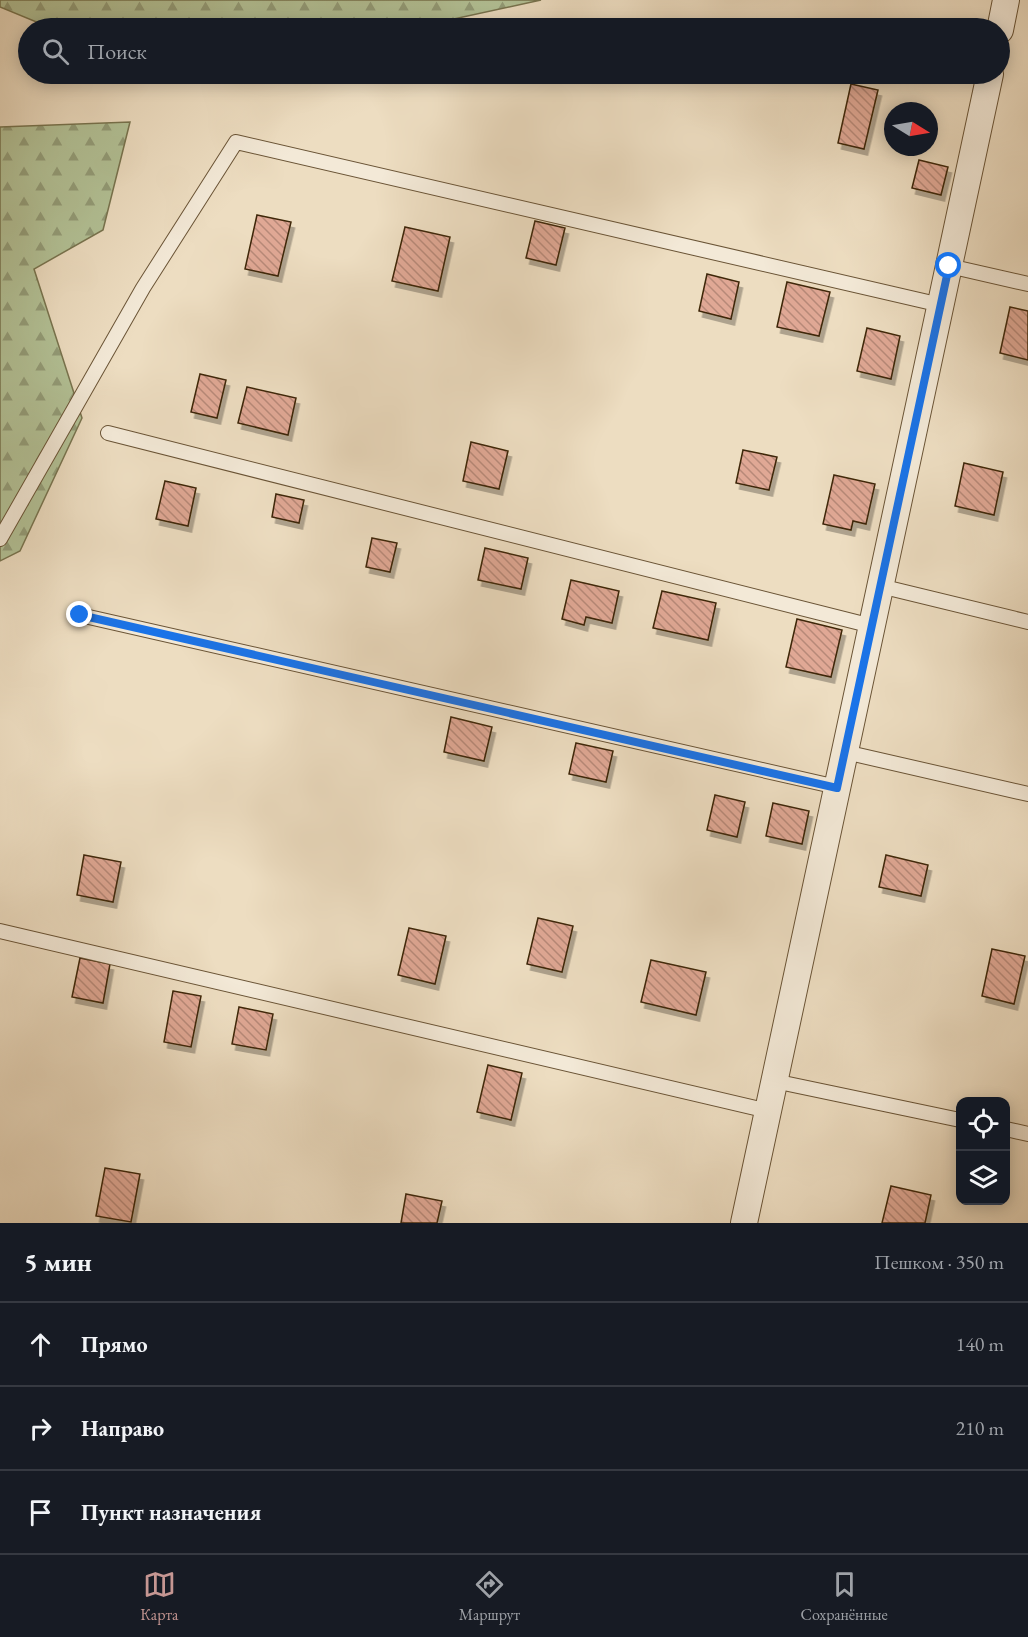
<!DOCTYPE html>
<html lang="ru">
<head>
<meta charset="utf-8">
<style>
  body { margin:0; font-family:"EB Garamond",serif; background:#20242c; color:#f1f3f6 }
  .controls { position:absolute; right:18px; bottom:18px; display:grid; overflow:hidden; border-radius:12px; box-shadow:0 3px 15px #0003 }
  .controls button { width:54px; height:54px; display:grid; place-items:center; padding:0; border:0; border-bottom:2px solid #363941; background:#171b24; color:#f1f3f6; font:30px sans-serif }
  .compass { position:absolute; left:884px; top:102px; width:54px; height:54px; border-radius:50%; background:#171b24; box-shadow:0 3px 15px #0003; rotate:101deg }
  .stop { position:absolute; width:18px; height:18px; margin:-14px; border:4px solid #1a73e8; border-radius:50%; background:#fff }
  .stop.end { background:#1a73e8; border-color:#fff; box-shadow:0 2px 6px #0008 }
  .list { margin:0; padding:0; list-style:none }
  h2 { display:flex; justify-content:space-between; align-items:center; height:78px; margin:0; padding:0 24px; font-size:26px }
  h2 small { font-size:20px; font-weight:400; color:#9ea1a6 }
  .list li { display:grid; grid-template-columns:39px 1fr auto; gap:18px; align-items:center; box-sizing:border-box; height:84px; padding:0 24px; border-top:2px solid #363941 }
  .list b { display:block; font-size:22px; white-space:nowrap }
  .list em { font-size:20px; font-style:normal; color:#9ea1a6 }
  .icon { flex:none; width:33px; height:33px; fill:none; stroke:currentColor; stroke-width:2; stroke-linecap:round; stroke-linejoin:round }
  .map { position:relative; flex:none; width:1028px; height:1223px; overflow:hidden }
  .search { position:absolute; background:#171b24; box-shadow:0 3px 15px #0003; left:18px; right:18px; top:18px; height:66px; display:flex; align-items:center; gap:15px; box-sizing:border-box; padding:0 21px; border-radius:33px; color:#9ea1a6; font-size:22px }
  .sheet { height:330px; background:#171b24 }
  nav { display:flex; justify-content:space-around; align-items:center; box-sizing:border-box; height:84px; border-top:2px solid #363941; background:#171b24; font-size:16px; color:#9ea1a6 }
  nav a { display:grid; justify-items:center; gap:3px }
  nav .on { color:#c59692 }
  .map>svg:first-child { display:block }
  .forest { fill:url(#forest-firs); stroke:#78744f; stroke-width:1.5 }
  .building { fill:url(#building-back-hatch); stroke:#3e2607; stroke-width:1.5; filter:url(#shadow) }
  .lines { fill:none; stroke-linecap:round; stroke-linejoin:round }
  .lane-casing { stroke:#6a5436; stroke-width:16 }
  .street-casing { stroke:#6a5436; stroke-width:28 }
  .lane { stroke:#f3e9d7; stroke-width:14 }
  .street { stroke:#f3e9d7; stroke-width:26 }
  .route { stroke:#1a73e8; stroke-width:8 }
</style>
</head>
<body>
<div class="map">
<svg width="1028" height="1223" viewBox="0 0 1028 1223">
  <defs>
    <pattern id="forest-firs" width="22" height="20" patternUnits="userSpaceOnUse" patternTransform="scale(1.5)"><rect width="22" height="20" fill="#b3c297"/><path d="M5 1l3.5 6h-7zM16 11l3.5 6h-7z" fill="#939d79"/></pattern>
    <pattern id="building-back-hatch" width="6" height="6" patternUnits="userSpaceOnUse" patternTransform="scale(1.5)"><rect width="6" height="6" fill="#e0a895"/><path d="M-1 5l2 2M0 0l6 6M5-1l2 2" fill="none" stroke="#b78978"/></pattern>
    <filter id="shadow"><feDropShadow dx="3.5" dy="6" stdDeviation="0" flood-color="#0004"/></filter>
  </defs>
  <rect width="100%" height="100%" fill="#edddc1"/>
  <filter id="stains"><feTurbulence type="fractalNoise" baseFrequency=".00333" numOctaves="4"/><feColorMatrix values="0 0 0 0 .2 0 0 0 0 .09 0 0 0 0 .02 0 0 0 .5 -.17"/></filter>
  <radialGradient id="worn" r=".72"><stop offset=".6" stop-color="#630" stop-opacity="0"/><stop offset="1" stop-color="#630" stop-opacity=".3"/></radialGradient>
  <path class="forest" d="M0 0H541L417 27 375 28H51L0 7Z
    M130 122 103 230 34 269 82 418 20 551 0 561V127Z"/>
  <path class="building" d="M934 24 952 28H933Z
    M851 84 878 90 864 149 838 143Z
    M919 160 948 167 941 195 912 188Z
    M257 215 291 222 278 276 245 269Z
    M535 221 565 228 556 265 526 258Z
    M405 227 450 237 438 291 392 281Z
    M707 274 739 282 731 319 699 311Z
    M787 282 830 292 819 336 777 327Z
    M1010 307 1028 311V360L1000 353Z
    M867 328 900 336 891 379 857 371Z
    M200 374 226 380 217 418 191 412Z
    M247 387 296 398 288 435 238 423Z
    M471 442 508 451 499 489 463 481Z
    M743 450 777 457 769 490 736 483Z
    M964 463 1003 472 994 515 955 506Z
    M834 475 875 484 866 524 853 521 851 530 823 524Z
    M165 481 196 488 188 526 156 519Z
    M276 494 304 500 299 523 272 517Z
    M372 538 397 543 390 572 366 567Z
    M485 548 528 558 521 589 478 580Z
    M571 580 619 591 612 623 586 617 584 625 562 619Z
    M662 591 716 603 708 640 653 628Z
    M797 619 842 630 831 677 786 667Z
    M451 717 492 727 484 761 444 752Z
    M576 743 613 751 606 782 569 774Z
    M715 795 745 802 737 837 707 830Z
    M773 803 809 811 802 844 766 836Z
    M84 855 121 862 113 902 77 895Z
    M886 855 928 865 921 896 879 887Z
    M538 918 573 926 562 972 527 964Z
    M409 928 446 936 435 984 398 975Z
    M992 949 1025 956 1014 1004 982 996Z
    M80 958 110 964 103 1003 72 997Z
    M651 960 706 972 696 1015 641 1002Z
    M173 991 201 996 191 1047 164 1042Z
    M239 1007 273 1014 266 1050 232 1044Z
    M488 1065 522 1073 511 1120 477 1112Z
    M105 1168 140 1174 131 1222 96 1216Z
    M891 1186 931 1195 925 1223H882Z
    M406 1194 442 1201 437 1223H401Z"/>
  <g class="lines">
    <g class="lane-casing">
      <path id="lane" d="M949 266 1028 284
        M108 433 872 626
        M0 539 143 288 236 142 941 305
        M880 586 1028 622
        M80 615 837 787
        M845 752 1028 794
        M0 931 768 1111
        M774 1081 960 1120
        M1006 1129 1028 1134"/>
    </g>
    <g class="street-casing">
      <path id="street" d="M1000 30 1006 0
        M744 1223 990 74"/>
    </g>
    <use href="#lane" class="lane"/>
    <use href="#street" class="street"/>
  </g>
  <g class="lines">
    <path class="route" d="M80 615 837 788 949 266"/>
  </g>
  <rect width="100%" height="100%" filter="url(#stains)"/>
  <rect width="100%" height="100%" fill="url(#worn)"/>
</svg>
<div class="controls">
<button><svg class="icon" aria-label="locate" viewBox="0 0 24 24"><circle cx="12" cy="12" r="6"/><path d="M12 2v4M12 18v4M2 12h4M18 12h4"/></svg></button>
<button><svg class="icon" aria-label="layers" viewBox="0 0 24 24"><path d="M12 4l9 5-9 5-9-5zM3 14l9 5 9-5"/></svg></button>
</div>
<svg class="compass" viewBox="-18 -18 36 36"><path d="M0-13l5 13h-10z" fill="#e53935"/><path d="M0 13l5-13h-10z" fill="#9ea1a6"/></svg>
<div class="stop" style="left:949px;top:266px"></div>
<div class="stop end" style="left:80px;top:615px"></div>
<div class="search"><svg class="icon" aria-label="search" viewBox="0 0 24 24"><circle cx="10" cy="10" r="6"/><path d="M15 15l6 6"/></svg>Поиск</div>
</div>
<section class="sheet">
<h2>5 мин<small>Пешком · 350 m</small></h2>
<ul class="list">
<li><svg class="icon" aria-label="ahead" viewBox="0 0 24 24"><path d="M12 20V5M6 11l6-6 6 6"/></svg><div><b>Прямо</b></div><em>140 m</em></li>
<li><svg class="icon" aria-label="right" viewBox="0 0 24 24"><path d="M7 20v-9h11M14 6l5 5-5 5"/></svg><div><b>Направо</b></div><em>210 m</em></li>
<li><svg class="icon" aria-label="arrive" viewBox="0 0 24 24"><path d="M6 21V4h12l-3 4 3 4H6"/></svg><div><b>Пункт назначения</b></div></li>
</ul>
</section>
<nav>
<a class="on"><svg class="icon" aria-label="map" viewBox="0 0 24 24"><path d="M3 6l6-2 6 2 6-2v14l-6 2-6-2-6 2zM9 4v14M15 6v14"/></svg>Карта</a>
<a><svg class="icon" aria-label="directions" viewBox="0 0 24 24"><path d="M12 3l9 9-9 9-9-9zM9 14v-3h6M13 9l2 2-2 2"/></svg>Маршрут</a>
<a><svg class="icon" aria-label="saved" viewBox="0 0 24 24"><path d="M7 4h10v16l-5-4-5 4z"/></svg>Сохранённые</a>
</nav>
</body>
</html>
